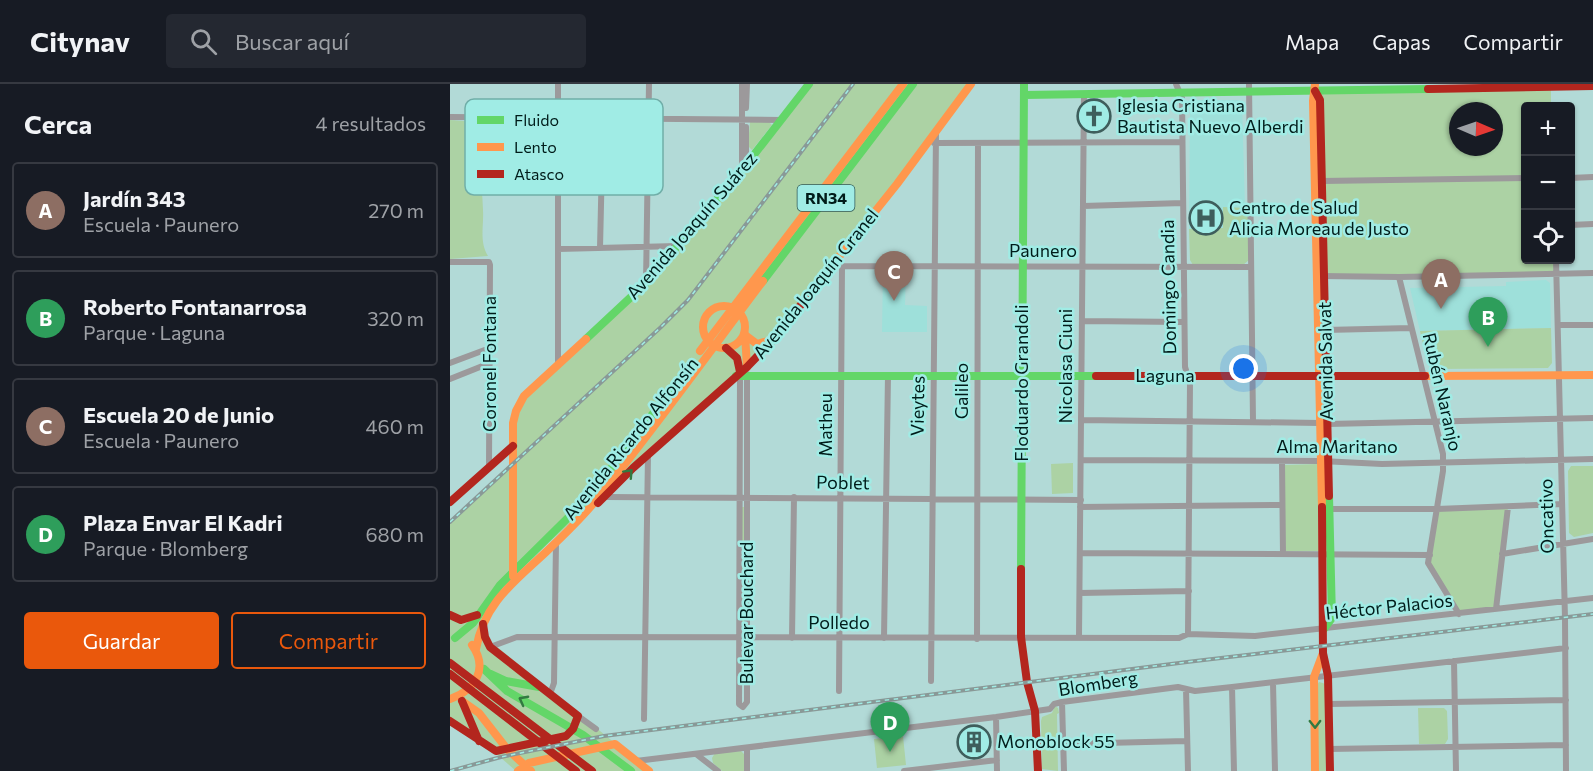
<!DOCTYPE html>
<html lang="es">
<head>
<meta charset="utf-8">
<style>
  body { margin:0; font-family:Commissioner,sans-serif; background:#242831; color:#f1f3f6 }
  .controls { position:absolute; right:18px; top:18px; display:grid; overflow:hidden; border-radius:6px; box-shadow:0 2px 4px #0004 }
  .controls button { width:54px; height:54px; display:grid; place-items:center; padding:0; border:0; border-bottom:2px solid #363941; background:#171b24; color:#f1f3f6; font:30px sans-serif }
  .compass { position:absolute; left:999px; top:18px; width:54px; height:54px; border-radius:50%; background:#171b24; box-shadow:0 2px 4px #0004; rotate:92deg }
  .you { position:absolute; left:794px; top:285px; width:21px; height:21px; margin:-15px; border:4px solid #fff; border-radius:50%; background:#1a73e8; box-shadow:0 0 0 9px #1a73e833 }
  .badge { display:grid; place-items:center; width:39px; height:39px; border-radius:50%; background:#ea580c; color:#fff; font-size:20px; font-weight:700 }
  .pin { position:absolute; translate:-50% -50px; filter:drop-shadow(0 2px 3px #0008) }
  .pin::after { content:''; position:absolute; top:32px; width:21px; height:18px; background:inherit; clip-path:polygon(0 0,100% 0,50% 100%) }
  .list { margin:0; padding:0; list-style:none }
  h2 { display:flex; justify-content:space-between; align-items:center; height:78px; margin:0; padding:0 24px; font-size:26px }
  h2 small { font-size:20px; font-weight:400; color:#9ea1a6 }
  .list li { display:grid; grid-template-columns:39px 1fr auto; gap:18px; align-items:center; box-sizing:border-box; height:96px; margin:0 12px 12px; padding:0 12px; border:2px solid #363941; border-radius:6px }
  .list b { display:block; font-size:22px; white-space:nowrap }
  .list p { margin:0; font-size:20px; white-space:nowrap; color:#9ea1a6 }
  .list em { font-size:20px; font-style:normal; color:#9ea1a6 }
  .actions { display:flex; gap:12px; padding:18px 24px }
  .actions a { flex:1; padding:14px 0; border:2px solid #ea580c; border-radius:6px; text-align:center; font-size:21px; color:#ea580c }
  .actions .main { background:#ea580c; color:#fff }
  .icon { flex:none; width:33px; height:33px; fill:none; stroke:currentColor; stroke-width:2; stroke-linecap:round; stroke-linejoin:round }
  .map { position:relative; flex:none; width:1143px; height:687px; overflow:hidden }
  header { display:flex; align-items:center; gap:36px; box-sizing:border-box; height:84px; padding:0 30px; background:#171b24; border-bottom:2px solid #363941 }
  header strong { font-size:28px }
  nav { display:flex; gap:33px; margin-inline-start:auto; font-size:21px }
  .search { width:420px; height:54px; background:#242831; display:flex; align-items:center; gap:15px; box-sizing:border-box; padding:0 21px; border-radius:6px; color:#9ea1a6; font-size:22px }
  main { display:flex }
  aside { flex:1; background:#171b24 }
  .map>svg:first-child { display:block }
  .built { fill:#9ee0da }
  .green { fill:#acd2a4; fill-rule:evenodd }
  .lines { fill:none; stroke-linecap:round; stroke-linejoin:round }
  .street { stroke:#9c999b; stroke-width:6 }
  .fast { stroke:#63d668; stroke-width:8 }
  .slow { stroke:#ff974d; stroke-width:8 }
  .jam { stroke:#b3261e; stroke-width:8 }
  .rail-casing { stroke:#899997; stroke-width:4 }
  .rail { stroke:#a0ece5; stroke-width:1.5; stroke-dasharray:4.5; stroke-linecap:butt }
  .oneway { stroke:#327941 }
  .labels { text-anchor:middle; stroke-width:5; stroke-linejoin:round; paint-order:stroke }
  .shield { fill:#a0ece5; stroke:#305a57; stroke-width:1.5 }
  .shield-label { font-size:16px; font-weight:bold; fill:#001c1a }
  .poi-label { font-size:18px; fill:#001c1a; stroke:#a0ece5; text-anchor:start }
  .street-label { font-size:18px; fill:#001c1a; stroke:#a0ece5 }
  .key { fill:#a0ece5; stroke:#70aea8; stroke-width:1.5 }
  .key-label { font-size:16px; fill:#001c1a }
</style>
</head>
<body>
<header>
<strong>Citynav</strong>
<div class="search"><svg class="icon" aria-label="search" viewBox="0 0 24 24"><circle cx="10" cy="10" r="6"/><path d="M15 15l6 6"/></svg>Buscar aquí</div>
<nav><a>Mapa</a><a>Capas</a><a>Compartir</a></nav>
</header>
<main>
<aside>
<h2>Cerca<small>4 resultados</small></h2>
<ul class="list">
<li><span class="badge" style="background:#8d6e63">A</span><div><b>Jardín 343</b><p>Escuela · Paunero</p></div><em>270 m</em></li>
<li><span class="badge" style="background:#2e9e5b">B</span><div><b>Roberto Fontanarrosa</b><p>Parque · Laguna</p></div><em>320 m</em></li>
<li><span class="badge" style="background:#8d6e63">C</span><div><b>Escuela 20 de Junio</b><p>Escuela · Paunero</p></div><em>460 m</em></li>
<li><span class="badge" style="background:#2e9e5b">D</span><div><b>Plaza Envar El Kadri</b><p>Parque · Blomberg</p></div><em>680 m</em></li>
</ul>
<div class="actions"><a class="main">Guardar</a><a>Compartir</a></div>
</aside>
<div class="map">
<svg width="1143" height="687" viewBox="0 0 1143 687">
  <rect width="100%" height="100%" fill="#b2dad7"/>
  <path class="built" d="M743 16H788L792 18 795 124H773V144L739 145 740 19Z
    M433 188H456L455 221 477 222V248H432Z
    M1096 196 1100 199 1101 244 970 247 960 204 1056 202V198Z"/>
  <path class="green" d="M359 0H521L334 244 37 515 35 553 199 687H66L42 666 0 637V438L63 380V339L74 312 196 199Z
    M1101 3V22H1076V176H1106V190L874 192 865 7ZM1008 27H1044V63H1008Z
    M0 36 26 38C28 67 32 97 33 126 34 143 29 157 38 172L0 175Z
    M300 38H319L322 41 302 66 298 62Z
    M773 123 799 124V176L793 181H743L740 176 739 145 773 144Z
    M1101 244 1102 279 1098 284 985 285 980 283 977 279 970 247Z
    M623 379V409L602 410 601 380Z
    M868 380 869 467H835L834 381Z
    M1121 382H1143V449L1124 453 1119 449 1118 387Z
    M292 423H294V540H291Z
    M1058 423 1046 525 1009 530 978 479 987 425Z
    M869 598 876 600 878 687H868L867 601Z
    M605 622 608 624 609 629 607 630 608 687 592 685 591 637 592 633 602 629Z
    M968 624H994L997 627 998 655 995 660H969Z
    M453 652 456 681 427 684 424 655Z
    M291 667 294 670 295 687H272L263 679 262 674 265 669Z"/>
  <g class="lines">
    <path class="street" d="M726 0 732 14 735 283 740 299 738 550
      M799 0 803 337
      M296 24 297 0
      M0 33 331 36
      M484 59 732 58
      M296 81V43
      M292 86V0
      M1120 94 1143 93
      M872 97 1076 94
      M633 122 733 119
      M1120 141 1143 140
      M150 164 153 34
      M108 165 227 162
      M1106 176 1115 534 1116 687
      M0 178H39L40 181 39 383
      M392 182 801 183
      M871 192 949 193 1143 189
      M949 193 993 370V387L978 479 1009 530
      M196 199 199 0
      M632 237 734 238
      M1108 241H1143
      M875 246 961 244
      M0 279 40 264
      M108 281V0
      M290 290 289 620 293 623
      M0 295 40 279
      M631 336 870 339
      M878 340 1143 334
      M631 376 871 377 932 380 1143 375
      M832 378 833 470
      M155 413 631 416
      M630 423 832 421
      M880 425H987L1112 420
      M630 469 980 471
      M1052 470 1143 455
      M630 509 739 507
      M1046 525 1058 423
      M629 553 634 10
      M342 554 344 413
      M434 554 438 291
      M527 555 528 59
      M40 563 67 553 729 554 738 550 805 552 1143 514
      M1004 577 1006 687
      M481 597 486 48
      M823 599 825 687
      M782 603 784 687
      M736 605 738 687
      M389 607 392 182
      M100 610 104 599 106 459
      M612 618 614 687
      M879 620 1116 616
      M293 623 297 618V290
      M128 632 146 645
      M546 633 547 687
      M194 635 198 371
      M613 660 737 657
      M297 664V687
      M879 665 1116 661
      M246 670 268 687
      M186 677 546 633 600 625 604 620 612 618 728 603 745 607 782 603 1116 564
      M454 687 547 676"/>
    <path class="fast" d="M574 11 978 5
      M313 197 463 0
      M136 255 196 199 296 81 359 0
      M286 292H646
      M571 485 574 0
      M874 545 882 534 879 412
      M5 554 23 539 50 501 140 412 234 289
      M34 585 57 607 133 651 181 687
      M41 590 56 597 89 603"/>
    <path class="slow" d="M865 0 863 17 872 423
      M372 194 447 100 521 0
      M253 243a21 21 0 1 1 42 0a21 21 0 1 1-42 0Z
      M295 250 297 283
      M295 251 307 260 321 256
      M250 267 453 0
      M975 292 1143 291
      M63 492V339L66 327 74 312 136 255
      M26 565C34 519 64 498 96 468 114 451 132 434 147 415 205 344 258 270 313 197
      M0 615C25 606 39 585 22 561
      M12 617 29 629 57 665 81 687
      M68 687 79 679 165 660 199 687
      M865 687 864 593 873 569"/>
    <path class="jam" d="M978 5 1143 2
      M865 7 870 16 879 412
      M276 264 287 274 290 288
      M646 292H975
      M0 418 63 362
      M148 419 183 384 297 283 324 255 372 194
      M872 423 873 569 878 592 880 687
      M571 485V553L577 598 585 627 588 687
      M0 531 11 536 27 531
      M0 579 142 687
      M0 590 126 687
      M12 617 29 657
      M0 637 46 667 116 652 123 645 128 632 40 563 35 553 33 540"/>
    <g class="rail-casing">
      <path id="rail" d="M0 438 211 243 238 216 403 0
        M0 687 51 673 154 652 737 578 1143 530"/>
    </g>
    <use href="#rail" class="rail"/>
  </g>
  <defs><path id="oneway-chevron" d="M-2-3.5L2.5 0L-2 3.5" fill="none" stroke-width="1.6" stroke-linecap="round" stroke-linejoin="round" transform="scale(1.5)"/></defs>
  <g class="oneway">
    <use href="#oneway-chevron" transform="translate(179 389) rotate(-47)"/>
    <use href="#oneway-chevron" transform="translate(73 616) rotate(-152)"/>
    <use href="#oneway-chevron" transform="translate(865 640) rotate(89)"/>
  </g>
  <defs>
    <g id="church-ring" transform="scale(1.725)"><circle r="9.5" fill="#a0ece5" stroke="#3e5e5c" stroke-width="1.5"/><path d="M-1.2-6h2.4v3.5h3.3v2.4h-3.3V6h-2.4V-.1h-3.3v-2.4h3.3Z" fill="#3e5e5c"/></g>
    <g id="hospital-ring" transform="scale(1.725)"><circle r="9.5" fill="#a0ece5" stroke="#3e5e5c" stroke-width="1.5"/><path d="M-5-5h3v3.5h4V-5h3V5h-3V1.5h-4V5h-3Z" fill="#3e5e5c"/></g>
    <g id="building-ring" transform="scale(1.725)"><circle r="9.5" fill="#a0ece5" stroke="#3e5e5c" stroke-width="1.5"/><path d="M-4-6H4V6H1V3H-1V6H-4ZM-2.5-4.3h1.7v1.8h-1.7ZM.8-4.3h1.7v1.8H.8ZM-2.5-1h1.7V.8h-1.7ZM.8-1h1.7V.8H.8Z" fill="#3e5e5c"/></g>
  </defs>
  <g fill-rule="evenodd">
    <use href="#church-ring" x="644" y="32"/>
    <use href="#hospital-ring" x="756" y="134"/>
    <use href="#building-ring" x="524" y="658"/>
  </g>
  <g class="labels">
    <rect class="shield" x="347.5" y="101" width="57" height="26" rx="4.5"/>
    <g class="shield-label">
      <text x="376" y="120">RN34</text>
    </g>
    <g class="poi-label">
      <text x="667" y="28">Iglesia Cristiana<tspan x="667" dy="21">Bautista Nuevo Alberdi</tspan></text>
      <text x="779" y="130">Centro de Salud<tspan x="779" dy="21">Alicia Moreau de Justo</tspan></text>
      <text x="547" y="664">Monoblock 55</text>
    </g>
    <g class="street-label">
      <text transform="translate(242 142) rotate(-49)" y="6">Avenida Joaquín Suárez</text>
      <text x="593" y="173">Paunero</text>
      <text transform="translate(366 200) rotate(-51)" y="6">Avenida Joaquín Granel</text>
      <text transform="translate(719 203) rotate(-91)" y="6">Domingo Candia</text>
      <text transform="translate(876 277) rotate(-91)" y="6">Avenida Salvat</text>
      <text transform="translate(40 280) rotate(-90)" y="6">Coronel Fontana</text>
      <text transform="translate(616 282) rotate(-90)" y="6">Nicolasa Ciuni</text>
      <text x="715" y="298">Laguna</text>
      <text transform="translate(572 299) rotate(-90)" y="6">Floduardo Grandoli</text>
      <text transform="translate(512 307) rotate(-90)" y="6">Galileo</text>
      <text transform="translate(992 308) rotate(77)" y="6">Rubén Naranjo</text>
      <text transform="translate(468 322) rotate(-89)" y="6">Vieytes</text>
      <text transform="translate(376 341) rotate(-90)" y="6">Matheu</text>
      <text transform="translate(181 355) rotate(-51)" y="6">Avenida Ricardo Alfonsín</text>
      <text x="887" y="369">Alma Maritano</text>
      <text transform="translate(393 399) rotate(1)" y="6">Poblet</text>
      <text transform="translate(1097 432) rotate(-91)" y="6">Oncativo</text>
      <text transform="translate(939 523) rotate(-6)" y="6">Héctor Palacios</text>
      <text transform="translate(297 529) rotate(-90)" y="6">Bulevar Bouchard</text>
      <text x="389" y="545">Polledo</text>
      <text transform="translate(648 600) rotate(-9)" y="6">Blomberg</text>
    </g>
  </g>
  <rect x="15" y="15" width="198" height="96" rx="9" class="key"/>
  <rect x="27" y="32" width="27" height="8" fill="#63d668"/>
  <rect x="27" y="59" width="27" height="8" fill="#ff974d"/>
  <rect x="27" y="86" width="27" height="8" fill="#b3261e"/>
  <g class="key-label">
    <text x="64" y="42">Fluido</text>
    <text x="64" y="69">Lento</text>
    <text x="64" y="96">Atasco</text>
  </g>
</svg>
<div class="controls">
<button>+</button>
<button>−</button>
<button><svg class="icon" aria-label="locate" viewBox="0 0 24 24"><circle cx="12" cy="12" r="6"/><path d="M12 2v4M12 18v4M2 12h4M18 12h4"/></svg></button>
</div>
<svg class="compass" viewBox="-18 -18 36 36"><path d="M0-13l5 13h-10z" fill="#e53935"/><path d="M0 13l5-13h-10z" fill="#9ea1a6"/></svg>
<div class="you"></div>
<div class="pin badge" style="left:991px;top:225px;background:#8d6e63">A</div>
<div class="pin badge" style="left:1038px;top:263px;background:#2e9e5b">B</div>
<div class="pin badge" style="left:444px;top:217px;background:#8d6e63">C</div>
<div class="pin badge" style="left:440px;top:668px;background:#2e9e5b">D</div>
</div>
</main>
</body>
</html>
